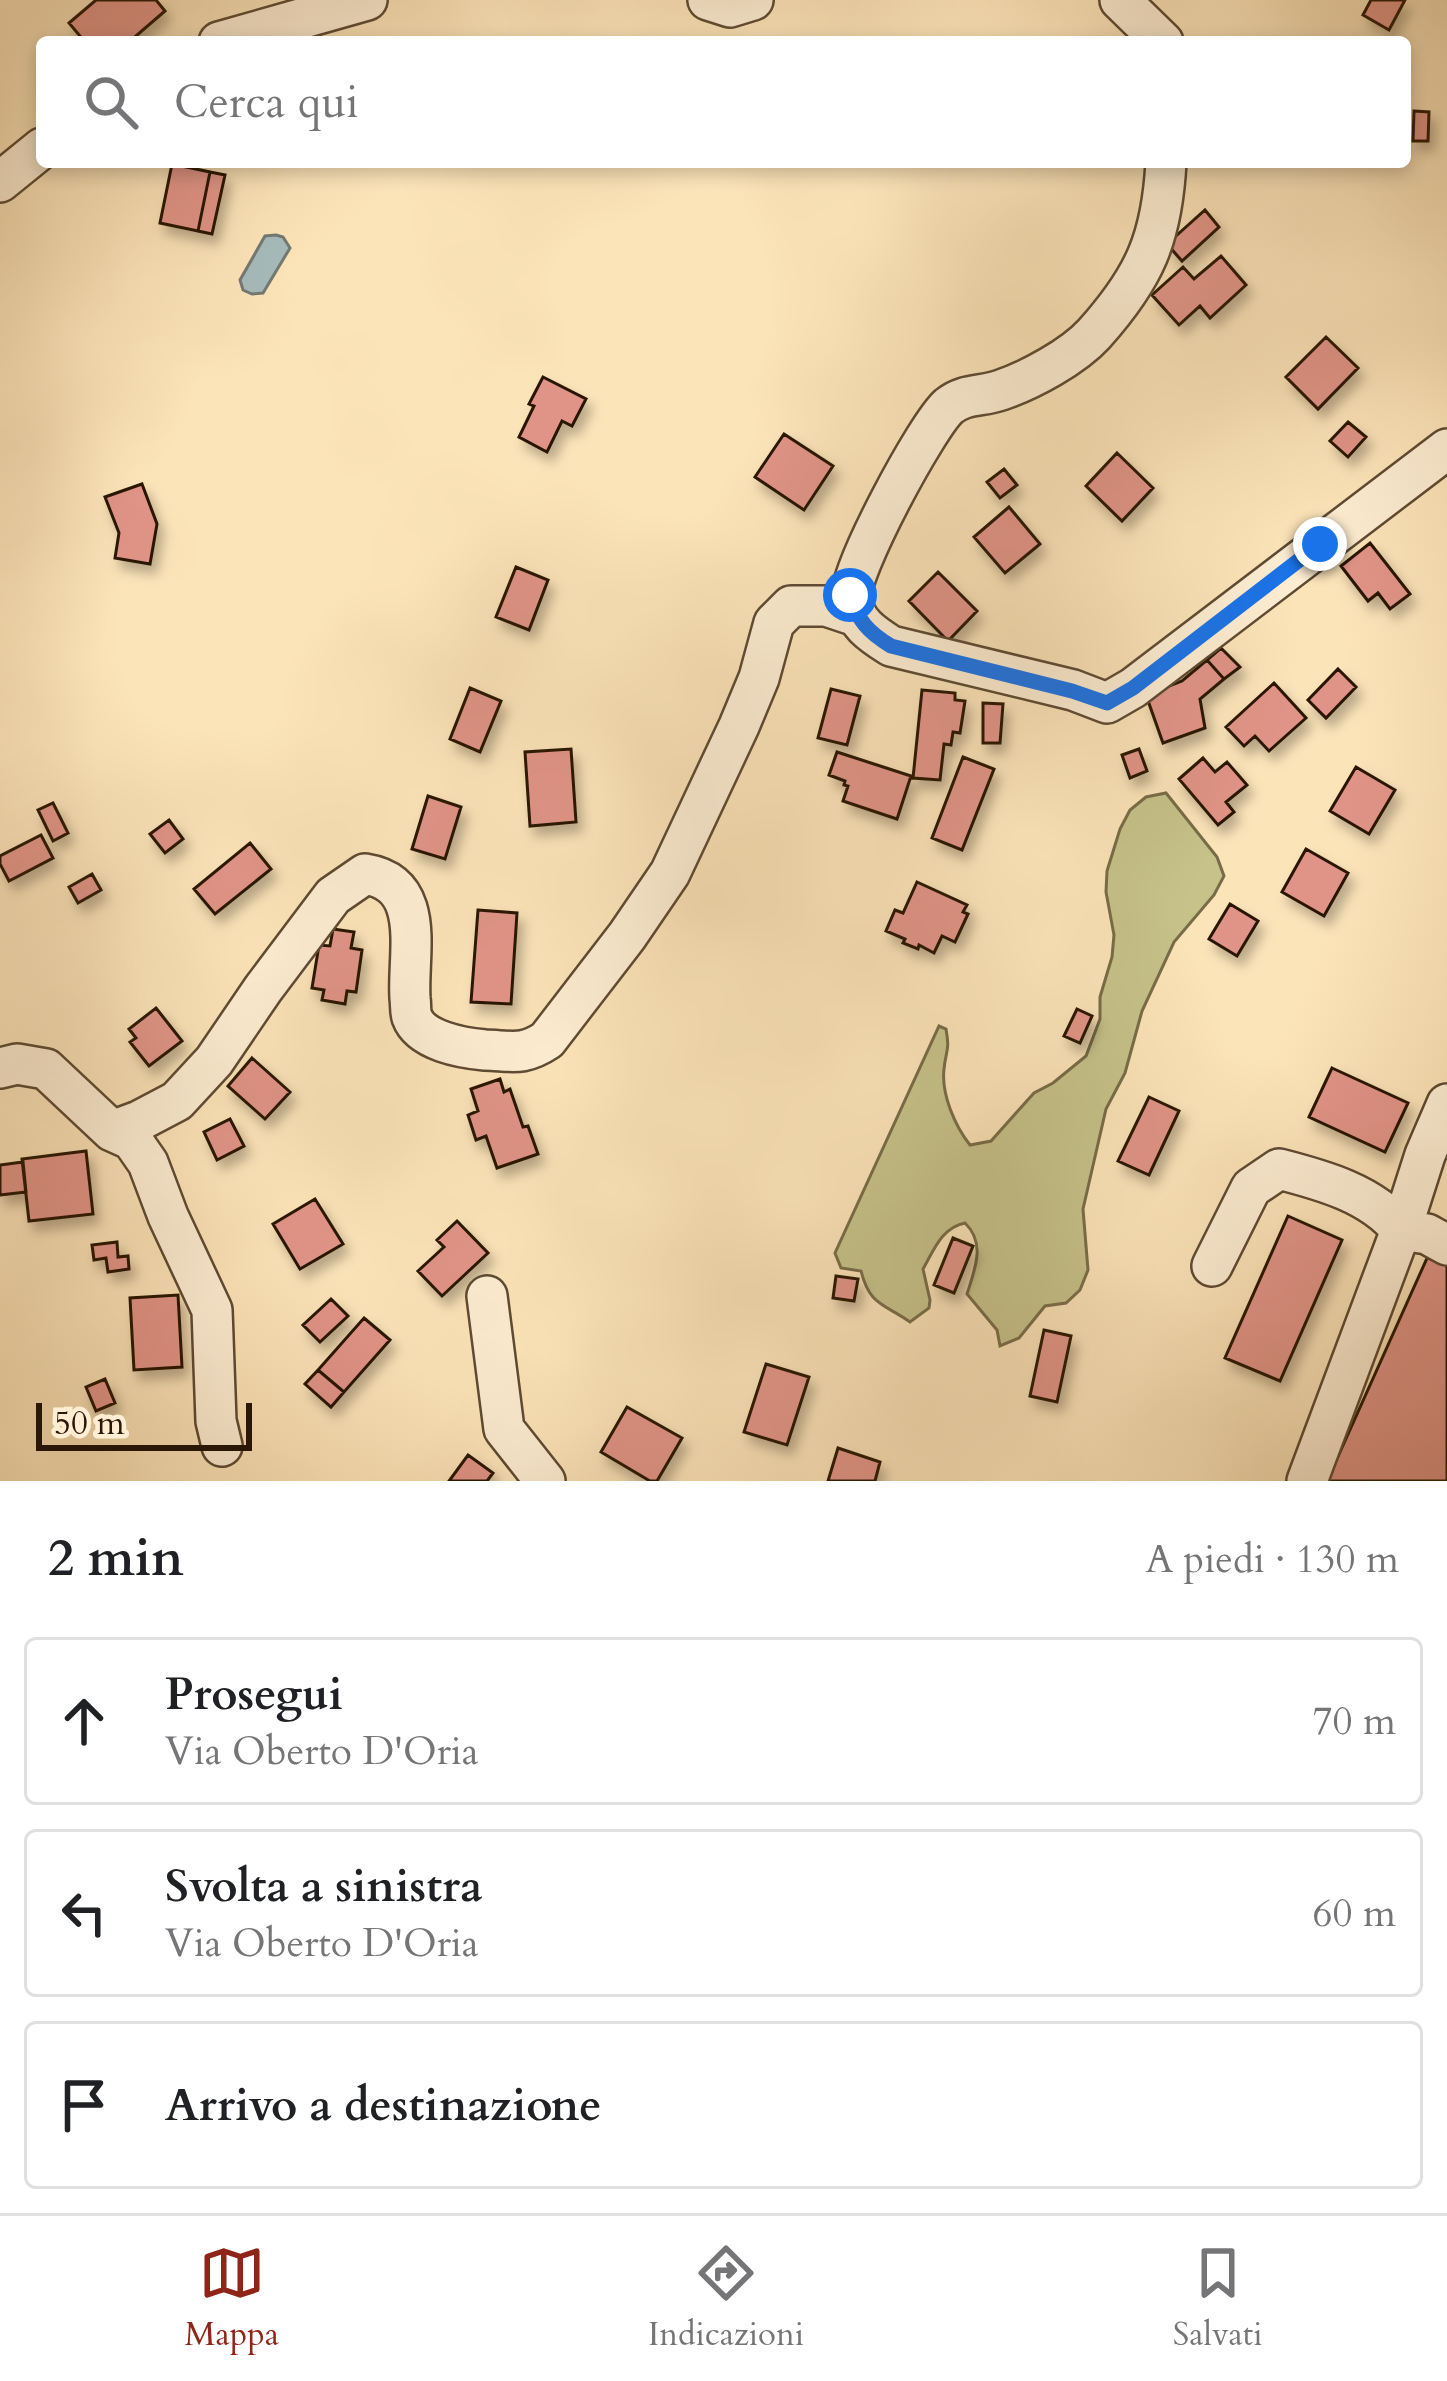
<!DOCTYPE html>
<html lang="it">
<head>
<meta charset="utf-8">
<style>
  body { margin:0; font-family:Cardo,serif; background:#f2f2f2; color:#202124 }
  .scale { position:absolute; left:36px; bottom:30px; width:216px; box-sizing:border-box; padding-left:12px; border:6px solid #2a1706; border-top:0; font-size:33px; line-height:42px; white-space:nowrap; color:#2a1706; -webkit-text-stroke:9px #fdedd2; paint-order:stroke }
  .stop { position:absolute; width:36px; height:36px; margin:-27px; border:9px solid #1a73e8; border-radius:50%; background:#fff }
  .stop.end { background:#1a73e8; border-color:#fff; box-shadow:0 3px 12px #0008 }
  .list { margin:0; padding:0; list-style:none }
  h2 { display:flex; justify-content:space-between; align-items:center; height:156px; margin:0; padding:0 48px; font-size:51px }
  h2 small { font-size:39px; font-weight:400; color:#757577 }
  .list li { display:grid; grid-template-columns:78px 1fr auto; gap:36px; align-items:center; box-sizing:border-box; height:168px; margin:0 24px 24px; padding:0 24px; border:3px solid #e0e0e0; border-radius:12px }
  .list b { display:block; font-size:45px; white-space:nowrap }
  .list p { margin:0; font-size:39px; white-space:nowrap; color:#757577 }
  .list em { font-size:39px; font-style:normal; color:#757577 }
  .icon { flex:none; width:66px; height:66px; fill:none; stroke:currentColor; stroke-width:2; stroke-linecap:round; stroke-linejoin:round }
  .map { position:relative; flex:none; width:1447px; height:1481px; overflow:hidden }
  .search { position:absolute; background:#fff; box-shadow:0 6px 18px #0003; left:36px; right:36px; top:36px; height:132px; display:flex; align-items:center; gap:30px; box-sizing:border-box; padding:0 42px; border-radius:12px; color:#757577; font-size:45px }
  .sheet { height:732px; background:#fff }
  nav { display:flex; justify-content:space-around; align-items:center; box-sizing:border-box; height:168px; border-top:3px solid #e0e0e0; background:#fff; font-size:33px; color:#757577 }
  nav a { display:grid; justify-items:center; gap:6px }
  nav .on { color:#8f2418 }
  .map>svg:first-child { display:block }
  .green { fill:#c6c28a; stroke:#786c48; stroke-width:3 }
  .water { fill:#a6bbbb; stroke:#747973; stroke-width:3 }
  .building { fill:#e09487; stroke:#2a1706; stroke-width:3; filter:url(#shadow) }
  .lines { fill:none; stroke-linecap:round; stroke-linejoin:round }
  .minor-casing { stroke:#5e4a33; stroke-width:44 }
  .minor { stroke:#fdedd2; stroke-width:39 }
  .route { stroke:#1a73e8; stroke-width:15 }
</style>
</head>
<body>
<div class="map">
<svg width="1447" height="1481" viewBox="0 0 1447 1481">
  <defs>
    <filter id="shadow"><feDropShadow dx="5.5" dy="9" stdDeviation="6" flood-color="#0004"/></filter>
  </defs>
  <rect width="100%" height="100%" fill="#fce4b9"/>
  <filter id="stains"><feTurbulence type="fractalNoise" baseFrequency=".00167" numOctaves="4"/><feColorMatrix values="0 0 0 0 .2 0 0 0 0 .09 0 0 0 0 .02 0 0 0 .5 -.17"/></filter>
  <radialGradient id="worn" r=".72"><stop offset=".6" stop-color="#630" stop-opacity="0"/><stop offset="1" stop-color="#630" stop-opacity=".3"/></radialGradient>
  <path class="green" d="M1166 793 1217 857 1224 876 1214 895 1174 942 1142 1011 1125 1073 1106 1109 1083 1209 1088 1270 1080 1290 1066 1303 1045 1306 1019 1338 1000 1346 997 1330 967 1294C975 1269 986 1243 965 1223 941 1228 934 1250 923 1269L930 1300 929 1308 910 1322C883 1303 870 1306 861 1271L841 1268 835 1253 939 1026 946 1029C950 1052 946 1049 944 1069 941 1094 955 1126 970 1145L991 1141 1034 1093 1053 1083 1086 1056 1100 1019V997L1112 957 1114 935 1106 892 1107 871 1120 829 1130 810 1146 797Z"/>
  <path class="water" d="M276 235 283 237 290 248 263 293 252 294 243 290 240 280 265 236Z"/>
  <path class="building" d="M96 0H156L165 11 129 42H85L69 23Z
    M1371 0H1405L1389 30 1363 15Z
    M1414 111 1429 112 1428 141H1413Z
    M172 164 210 172 198 231 160 223Z
    M210 172 225 175 212 234 198 231Z
    M1205 210 1219 227 1182 261 1167 244Z
    M1221 256 1246 285 1210 318 1200 306 1179 325 1152 295 1183 267 1194 279Z
    M1326 337 1358 368 1318 409 1286 377Z
    M543 377 586 399 572 426 562 421 547 452 519 437 534 406 529 404Z
    M1348 422 1366 437 1348 457 1330 441Z
    M784 434 833 466 804 510 755 477Z
    M1117 453 1153 488 1122 521 1086 486Z
    M1004 469 1017 485 1000 498 987 482Z
    M142 484 157 524 150 564 115 558 119 533 105 497Z
    M1009 507 1040 544 1005 573 974 537Z
    M1370 543 1410 594 1390 609 1378 593 1368 601 1341 566Z
    M516 567 548 580 529 630 496 617Z
    M938 572 977 611 948 641 909 601Z
    M1221 648 1240 667 1224 679 1207 660Z
    M1207 660 1224 679 1200 699 1205 728 1163 743 1146 695 1182 681Z
    M1338 669 1356 687 1326 718 1308 700Z
    M1274 683 1306 718 1269 751 1255 736 1244 746 1226 727Z
    M470 688 501 701 480 752 450 739Z
    M831 689 860 696 847 745 818 738Z
    M922 690 955 693V700L965 701 960 733 953 732 951 745 944 744 940 780 913 778Z
    M983 703 1003 704 1000 743H983Z
    M571 749 576 822 530 826 525 752Z
    M1139 749 1147 771 1130 778 1122 755Z
    M837 752 911 776 897 819 843 801 848 786 844 785 845 781 829 775Z
    M963 757 994 769 962 850 932 838Z
    M1203 758 1215 772 1227 762 1247 785 1226 802 1234 812 1218 825 1179 779Z
    M1356 767 1395 790 1369 834 1330 811Z
    M428 796 461 807 445 859 412 849Z
    M53 803 68 833 53 841 38 810Z
    M169 820 183 839 165 853 150 834Z
    M41 835 53 858 9 881 0 864V856Z
    M250 843 271 869 215 914 194 889Z
    M1306 849 1348 873 1324 916 1282 892Z
    M92 874 101 890 78 903 69 887Z
    M917 882 967 905 963 912 968 914 955 942 942 936 934 953 919 945 918 949 903 943 905 939 886 931 895 910 903 913Z
    M1230 904 1258 921 1237 956 1209 939Z
    M478 910 517 913 511 1004 471 1002Z
    M333 929 354 932 351 948 362 950 356 992 347 991 345 1004 322 1000 324 990 312 988 319 945 330 946Z
    M156 1008 182 1041 149 1066 130 1042 136 1038 129 1029Z
    M1077 1009 1092 1016 1080 1043 1064 1036Z
    M252 1058 290 1092 265 1119 228 1086Z
    M1332 1068 1408 1103 1385 1152 1309 1117Z
    M500 1079 504 1092 510 1089 523 1127 528 1126 538 1154 497 1168 486 1136 476 1140 468 1115 478 1111 471 1089Z
    M1149 1097 1179 1111 1149 1175 1118 1161Z
    M230 1119 244 1146 217 1160 204 1132Z
    M86 1151 93 1214 29 1221 22 1159Z
    M23 1162 26 1192 0 1195V1165Z
    M315 1199 343 1244 300 1269 273 1224Z
    M1288 1216 1342 1240 1280 1381 1225 1358Z
    M457 1221 488 1253 442 1296 418 1271 444 1247 437 1240Z
    M953 1238 973 1246 954 1293 934 1285Z
    M117 1242 118 1257 128 1256 129 1269 108 1272 106 1258 94 1260 92 1245Z
    M1428 1256 1447 1265V1481H1327Z
    M836 1276 858 1279 854 1301 833 1298Z
    M178 1295 182 1367 134 1370 130 1298Z
    M331 1299 348 1316 320 1342 303 1325Z
    M364 1318 390 1340 344 1392 318 1370Z
    M1044 1330 1071 1336 1057 1402 1030 1396Z
    M766 1364 809 1377 787 1445 744 1432Z
    M318 1370 344 1392 331 1407 305 1384Z
    M105 1379 115 1403 96 1411 86 1387Z
    M627 1407 682 1438 657 1481H650L601 1452Z
    M838 1448 880 1462 875 1481H828Z
    M468 1455 493 1473 487 1481H449Z"/>
  <g class="lines">
    <g class="minor-casing">
      <path id="minor" d="M708 0 730 7 753 0
        M1120 0 1163 42
        M219 42 367 0
        M1166 162C1162 238 1145 277 1094 334 1073 357 1030 380 1001 390 982 397 965 393 949 406 927 425 848 572 851 599 855 623 872 634 891 646L1073 690 1107 703 1133 688 1447 449
        M0 182 42 148
        M0 1068 17 1064 46 1069 112 1131 132 1140 148 1163 168 1216 212 1310 216 1421 222 1446
        M1447 1104 1425 1155 1401 1230 1427 1234 1447 1245
        M112 1131 139 1121 177 1101 214 1061 263 989 333 896 365 874C428 884 407 953 410 998 411 1005 410 1011 412 1017 421 1041 462 1048 485 1050 513 1051 523 1056 547 1040L627 936 670 873 739 726 759 678 774 623 791 606H826L856 616
        M1212 1266 1251 1188 1279 1169C1322 1180 1373 1194 1401 1230L1307 1481
        M487 1296 504 1429 545 1481"/>
    </g>
    <use href="#minor" class="minor"/>
  </g>
  <g class="lines">
    <path class="route" d="M850 595C858 621 868 632 891 646L1072 691 1107 703 1133 688 1320 544"/>
  </g>
  <rect width="100%" height="100%" filter="url(#stains)"/>
  <rect width="100%" height="100%" fill="url(#worn)"/>
</svg>
<div class="scale">50 m</div>
<div class="stop" style="left:850px;top:595px"></div>
<div class="stop end" style="left:1320px;top:544px"></div>
<div class="search"><svg class="icon" aria-label="search" viewBox="0 0 24 24"><circle cx="10" cy="10" r="6"/><path d="M15 15l6 6"/></svg>Cerca qui</div>
</div>
<section class="sheet">
<h2>2 min<small>A piedi · 130 m</small></h2>
<ul class="list">
<li><svg class="icon" aria-label="ahead" viewBox="0 0 24 24"><path d="M12 20V5M6 11l6-6 6 6"/></svg><div><b>Prosegui</b><p>Via Oberto D'Oria</p></div><em>70 m</em></li>
<li><svg class="icon" aria-label="left" viewBox="0 0 24 24"><path d="M17 20v-9H6M10 6l-5 5 5 5"/></svg><div><b>Svolta a sinistra</b><p>Via Oberto D'Oria</p></div><em>60 m</em></li>
<li><svg class="icon" aria-label="arrive" viewBox="0 0 24 24"><path d="M6 21V4h12l-3 4 3 4H6"/></svg><div><b>Arrivo a destinazione</b></div></li>
</ul>
</section>
<nav>
<a class="on"><svg class="icon" aria-label="map" viewBox="0 0 24 24"><path d="M3 6l6-2 6 2 6-2v14l-6 2-6-2-6 2zM9 4v14M15 6v14"/></svg>Mappa</a>
<a><svg class="icon" aria-label="directions" viewBox="0 0 24 24"><path d="M12 3l9 9-9 9-9-9zM9 14v-3h6M13 9l2 2-2 2"/></svg>Indicazioni</a>
<a><svg class="icon" aria-label="saved" viewBox="0 0 24 24"><path d="M7 4h10v16l-5-4-5 4z"/></svg>Salvati</a>
</nav>
</body>
</html>
